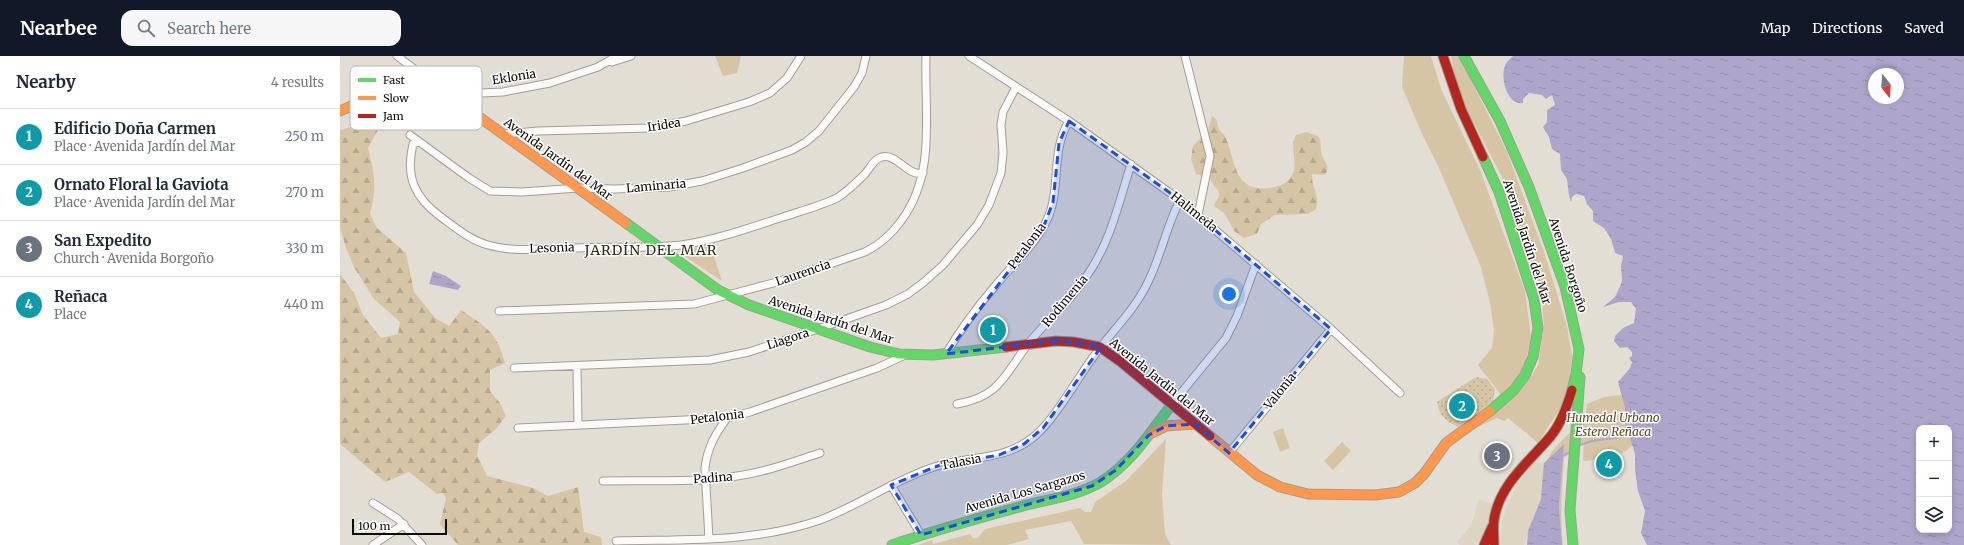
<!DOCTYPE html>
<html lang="en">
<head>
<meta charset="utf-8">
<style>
  body { margin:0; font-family:Merriweather,serif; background:#f6f6f7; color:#1f2937 }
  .controls { position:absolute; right:12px; bottom:12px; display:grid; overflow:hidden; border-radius:8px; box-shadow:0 2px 6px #0003 }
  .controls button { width:36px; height:36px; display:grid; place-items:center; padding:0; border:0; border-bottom:1px solid #e0e1e3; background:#fff; color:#1f2937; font:20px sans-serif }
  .compass { position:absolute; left:1528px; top:12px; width:36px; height:36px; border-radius:50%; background:#fff; box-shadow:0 2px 6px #0003; rotate:163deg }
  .scale { position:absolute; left:12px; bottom:10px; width:95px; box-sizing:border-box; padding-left:4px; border:2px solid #0e0b06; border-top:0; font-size:11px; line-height:14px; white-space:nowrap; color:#0e0b06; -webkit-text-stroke:3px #fff; paint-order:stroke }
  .you { position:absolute; left:889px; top:238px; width:14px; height:14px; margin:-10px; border:3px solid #fff; border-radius:50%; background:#1a73e8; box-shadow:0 0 0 6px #1a73e833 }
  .badge { display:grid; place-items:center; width:26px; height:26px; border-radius:50%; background:#111827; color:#fff; font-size:13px; font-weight:700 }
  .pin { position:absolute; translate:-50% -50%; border:2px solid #fff; box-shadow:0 1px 4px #0006 }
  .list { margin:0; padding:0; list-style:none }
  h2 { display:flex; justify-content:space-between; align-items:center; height:52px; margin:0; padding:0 16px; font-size:17px }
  h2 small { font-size:13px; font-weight:400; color:#747a83 }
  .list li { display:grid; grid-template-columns:26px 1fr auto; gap:12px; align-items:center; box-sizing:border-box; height:56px; padding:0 16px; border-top:1px solid #e0e1e3 }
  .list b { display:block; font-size:15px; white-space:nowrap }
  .list p { margin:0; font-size:13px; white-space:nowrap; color:#747a83 }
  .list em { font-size:13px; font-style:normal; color:#747a83 }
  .icon { flex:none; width:22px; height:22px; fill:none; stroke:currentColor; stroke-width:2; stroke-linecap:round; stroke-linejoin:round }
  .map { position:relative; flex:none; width:1624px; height:489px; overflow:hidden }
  header { display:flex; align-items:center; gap:24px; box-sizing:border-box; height:56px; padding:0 20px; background:#111827; color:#fff }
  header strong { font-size:19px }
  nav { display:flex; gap:22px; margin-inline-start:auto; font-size:14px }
  .search { width:280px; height:36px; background:#f6f6f7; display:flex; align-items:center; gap:10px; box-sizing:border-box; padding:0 14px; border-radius:12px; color:#747a83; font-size:15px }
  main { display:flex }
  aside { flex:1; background:#fff }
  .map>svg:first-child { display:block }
  .built { fill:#ddd4c1 }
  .green { fill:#d6c5a4 }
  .forest { fill:url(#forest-firs) }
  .garden { fill:url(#garden-dots) }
  .water { fill:url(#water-ripples); fill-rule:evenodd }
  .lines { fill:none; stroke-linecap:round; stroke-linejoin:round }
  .stream { stroke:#aea6ca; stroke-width:2 }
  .street-casing { stroke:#a29e96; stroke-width:9 }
  .fast-casing { stroke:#a29e96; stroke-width:11 }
  .slow-casing { stroke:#a29e96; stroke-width:11 }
  .jam-casing { stroke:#a29e96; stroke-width:11 }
  .street { stroke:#fbfaf8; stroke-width:7 }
  .fast { stroke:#63d668; stroke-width:9 }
  .slow { stroke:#ff974d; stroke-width:9 }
  .jam { stroke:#b3261e; stroke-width:9 }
  .marked { fill:#1d4ed8; fill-opacity:0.2; stroke:#1d4ed8; stroke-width:3; stroke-dasharray:8 5; stroke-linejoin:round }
  .labels { text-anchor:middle; stroke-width:3; stroke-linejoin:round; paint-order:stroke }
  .street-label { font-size:12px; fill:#0e0b06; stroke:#fff }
  .park-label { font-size:12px; font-style:italic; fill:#5d481b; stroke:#fff }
  .quarter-label { font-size:14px; letter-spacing:1px; fill:#30291a; stroke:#fff }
  .key { fill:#fff; stroke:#b7b6b4; stroke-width:1 }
  .key-label { font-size:11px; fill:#0e0b06 }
</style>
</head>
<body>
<header>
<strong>Nearbee</strong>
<div class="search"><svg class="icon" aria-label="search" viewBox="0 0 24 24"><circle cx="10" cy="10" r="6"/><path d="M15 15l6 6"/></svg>Search here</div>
<nav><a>Map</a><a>Directions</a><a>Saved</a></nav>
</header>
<main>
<aside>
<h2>Nearby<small>4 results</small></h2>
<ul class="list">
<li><span class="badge" style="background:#0f9aa8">1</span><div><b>Edificio Doña Carmen</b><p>Place · Avenida Jardín del Mar</p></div><em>250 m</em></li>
<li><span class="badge" style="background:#0f9aa8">2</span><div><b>Ornato Floral la Gaviota</b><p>Place · Avenida Jardín del Mar</p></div><em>270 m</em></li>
<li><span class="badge" style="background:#6b7280">3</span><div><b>San Expedito</b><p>Church · Avenida Borgoño</p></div><em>330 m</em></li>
<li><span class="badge" style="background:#0f9aa8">4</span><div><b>Reñaca</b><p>Place</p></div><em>440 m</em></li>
</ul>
</aside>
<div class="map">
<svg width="1624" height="489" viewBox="0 0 1624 489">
  <defs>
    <pattern id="forest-firs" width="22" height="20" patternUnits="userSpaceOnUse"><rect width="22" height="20" fill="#d6c5a4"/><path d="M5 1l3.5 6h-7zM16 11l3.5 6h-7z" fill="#b6a88c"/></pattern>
    <pattern id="garden-dots" width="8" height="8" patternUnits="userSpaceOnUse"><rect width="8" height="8" fill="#d6c5a4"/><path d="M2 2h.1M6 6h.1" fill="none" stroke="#b6a88c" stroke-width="1.8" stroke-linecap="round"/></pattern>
    <pattern id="water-ripples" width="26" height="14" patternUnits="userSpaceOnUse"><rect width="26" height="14" fill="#aea6ca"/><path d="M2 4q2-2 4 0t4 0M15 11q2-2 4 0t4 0" fill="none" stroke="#948eac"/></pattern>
  </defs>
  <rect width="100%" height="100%" fill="#e3ded3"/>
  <path class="built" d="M1195 406 1204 407 1201 443 1184 489H1160L1162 465 1168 448 1178 427Z
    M1139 444 1156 449 1142 484 1135 489H1120L1117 486 1131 469Z"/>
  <path class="green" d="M375 0H401L397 17 383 20Z
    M1064 0H1091L1101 33 1140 114 1185 235 1191 281 1185 310 1167 335 1161 339 1138 309 1152 292 1154 274 1150 247 1141 211 1098 110 1083 80 1062 31Z
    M1111 0H1119L1167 96 1204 196 1227 270 1232 300 1230 321 1221 351 1198 387 1168 362 1164 365 1157 362 1123 378 1177 339 1198 310 1204 270 1202 248 1198 229 1162 121 1127 54 1116 28Z
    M370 189 382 225 341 198 345 194Z
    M1279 339 1290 340 1298 384C1282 402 1268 402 1245 405L1243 404 1244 386 1224 402C1222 432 1220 459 1223 489H1191L1200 458 1204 409 1213 394 1226 380 1245 365 1247 348 1264 341Z
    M943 372 950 392 940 396 933 376Z
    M826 383 822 439 825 478 831 489 744 488 731 465 685 474 689 483 667 489H578L592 484 593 488 630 478 633 482H638L645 473 740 452 745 456H751L755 446 786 425Z
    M1002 386 1011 395 993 414 984 405Z"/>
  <path class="forest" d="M872 60C878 63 877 68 879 73 880 76 883 77 885 80 896 103 892 137 930 132 937 131 947 128 951 121 960 108 948 92 956 79L967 76 978 80C982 85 980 89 981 95 982 105 992 109 985 119L972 118C971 132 982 144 975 154L968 158 935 159 921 168 917 178 904 182 894 175 885 158 874 150C874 145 879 144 879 139 880 133 871 129 870 122L856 118 851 103 853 90 868 74Z
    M11 71 38 74 28 92C35 119 37 130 30 158L37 172 66 197 74 236 95 262 109 270 121 254C146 271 157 276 165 307L150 314V335L160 347 166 360 156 373 139 387 137 399 147 420 193 432 208 440 238 431 244 476 261 481 262 489H118L100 468 106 442 103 437 97 438 69 416 45 426 0 388V218L14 237 23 259 41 282 58 278 60 266 34 243 14 211 6 192 0 172V74Z"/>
  <path class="garden" d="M1136 321 1147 323 1155 333 1153 345 1118 371C1106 365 1099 360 1097 346Z"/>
  <path class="water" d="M1173 0H1624V489H1307L1301 477 1305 455 1298 435 1295 414V398L1285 366V351L1278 326 1290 312 1292 306 1289 302 1292 300V296L1287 291 1280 292 1274 285 1275 280 1283 272 1294 267 1296 253 1291 246H1279L1263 251 1275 241 1281 228 1282 224 1281 210 1283 200 1275 197 1271 183 1264 172 1253 165V155L1247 148 1244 140 1236 138 1232 141 1231 146 1229 140 1227 123 1221 114 1220 98 1212 93 1209 81 1203 71 1207 66V54L1215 49 1212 39 1206 43 1202 39 1189 37 1183 43V47C1167 50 1160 21 1165 10 1166 6 1170 3 1173 0ZM1534 18H1558V42H1534ZM1579 372H1609V474H1579Z
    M93 215 106 220 121 230 118 234 89 228Z
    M1224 388 1219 451 1222 489H1187L1188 475 1201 443 1204 407Z"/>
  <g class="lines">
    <path class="stream" d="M1240 389 1252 385 1289 380
      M1221 401 1231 395"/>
    <g class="street-casing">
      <path id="street" d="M57 0 106 37 120 38 163 36 210 27 258 11 277 0
        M629 0 729 65 840 144 991 273 1060 337
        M845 0 870 100 858 159
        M272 6 291 0
        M164 78 198 75 310 72 346 65 409 46 430 37 447 22 461 0
        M70 79 129 122 150 135 182 136 238 132 275 133 329 131 362 125 403 112 452 94 466 86 479 75 514 31 522 17 526 0
        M78 86 73 88C65 121 75 142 101 161 116 172 130 184 148 189 175 197 207 192 235 192 270 190 306 193 341 189 376 184 409 172 443 161 461 155 480 150 497 142 508 135 516 127 525 118 530 112 533 105 539 102 556 94 566 121 583 117
        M159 255 354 248 437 226 525 196C541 188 551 179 561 165 597 117 584 56 586 0
        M606 298C620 274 638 250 656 229 672 209 693 191 705 168 723 135 709 98 729 65
        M237 310 238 369
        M174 312 370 304 409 296 478 273 546 249 568 238 584 226 603 209 637 169 649 149 661 117 663 97 661 69 663 56 676 31
        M617 348C660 341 665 318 688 288 707 264 730 246 746 221 770 188 779 146 791 108
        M832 348 886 282 897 260 916 208
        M178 372 387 362 410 356 537 312 565 299
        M889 397 991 273
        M263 425C307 424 353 427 397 420 426 416 452 406 480 397
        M551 429 581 479
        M33 447 58 463 82 489
        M369 483 365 412C367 392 376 377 387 362
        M276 485C345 483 414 487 480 464 520 449 554 424 594 411 630 399 665 406 696 379 716 361 737 323 754 300 771 276 794 255 807 228 821 201 826 171 840 144
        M33 489 64 468"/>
    </g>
    <g class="fast-casing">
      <path id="fast" d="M1124 0 1160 65 1189 131 1225 231 1239 293 1236 318 1232 334
        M80 36 86 31V22
        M1143 101 1159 136 1194 243 1198 272 1193 301 1185 319 1174 334 1150 355
        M286 167 378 234 409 249 530 291 559 298 593 299 666 291
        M552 489C595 474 639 462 683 450 709 443 737 440 761 426 791 407 811 376 832 348
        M1233 489 1230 454 1240 321"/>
    </g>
    <g class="slow-casing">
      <path id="slow" d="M0 55 25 44 52 39 106 37 286 167
        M812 377 826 370 855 368
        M870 380 917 419 940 431 968 438 1035 439 1059 436 1075 427 1084 418 1106 387 1150 355"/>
    </g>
    <g class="jam-casing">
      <path id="jam" d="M1103 0 1121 53 1143 101
        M666 291 716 285 734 286 760 291 781 306 870 380
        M1144 489 1152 471
        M1154 489C1154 481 1153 472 1154 464 1159 429 1188 407 1210 381 1221 368 1227 350 1232 334"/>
    </g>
    <use href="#street" class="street"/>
    <use href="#fast" class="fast"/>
    <use href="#slow" class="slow"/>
    <use href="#jam" class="jam"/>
  </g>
  <path class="marked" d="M729 65 840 144 991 273 889 397 855 368 826 370 809 379 776 414 752 430 581 479 551 429 600 409 659 399 684 388 703 372 761 291 716 285 606 298 705 167 713 146 719 87Z"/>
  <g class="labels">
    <g class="street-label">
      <text transform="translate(174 21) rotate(-9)" y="4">Eklonia</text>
      <text transform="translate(324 69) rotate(-9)" y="4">Iridea</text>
      <text transform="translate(218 103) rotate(36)" y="4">Avenida Jardín del Mar</text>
      <text transform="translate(316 130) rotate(-5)" y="4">Laminaria</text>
      <text transform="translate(854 156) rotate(39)" y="4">Halimeda</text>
      <text transform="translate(1187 186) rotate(72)" y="4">Avenida Jardín del Mar</text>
      <text transform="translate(687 190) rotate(-53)" y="4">Petalonia</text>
      <text transform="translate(212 192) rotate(-2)" y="4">Lesonia</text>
      <text transform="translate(1228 209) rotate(72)" y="4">Avenida Borgoño</text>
      <text transform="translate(463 217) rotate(-19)" y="4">Laurencia</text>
      <text transform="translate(725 245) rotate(-50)" y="4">Rodimenia</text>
      <text transform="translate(491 264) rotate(18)" y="4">Avenida Jardín del Mar</text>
      <text transform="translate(448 283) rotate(-18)" y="4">Liagora</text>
      <text transform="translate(822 326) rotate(39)" y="4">Avenida Jardín del Mar</text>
      <text transform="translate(940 335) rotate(-51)" y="4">Valonia</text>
      <text transform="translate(377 361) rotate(-7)" y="4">Petalonia</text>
      <text transform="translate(621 406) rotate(-11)" y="4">Talasia</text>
      <text transform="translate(373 422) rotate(-4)" y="4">Padina</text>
      <text transform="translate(685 436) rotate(-16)" y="4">Avenida Los Sargazos</text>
    </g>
    <g class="park-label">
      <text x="1273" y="366">Humedal Urbano<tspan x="1273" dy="14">Estero Reñaca</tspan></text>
    </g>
    <g class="quarter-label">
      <text x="311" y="199">JARDÍN DEL MAR</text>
    </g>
  </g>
  <rect x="10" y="10" width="132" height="64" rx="6" class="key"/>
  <rect x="18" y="22" width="18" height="4" fill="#63d668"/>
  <rect x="18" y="40" width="18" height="4" fill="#ff974d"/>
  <rect x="18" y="58" width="18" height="4" fill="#b3261e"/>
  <g class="key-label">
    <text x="43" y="28">Fast</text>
    <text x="43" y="46">Slow</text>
    <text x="43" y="64">Jam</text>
  </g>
</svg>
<div class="controls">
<button>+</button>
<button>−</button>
<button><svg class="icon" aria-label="layers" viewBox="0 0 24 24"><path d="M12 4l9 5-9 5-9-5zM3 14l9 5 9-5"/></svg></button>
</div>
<svg class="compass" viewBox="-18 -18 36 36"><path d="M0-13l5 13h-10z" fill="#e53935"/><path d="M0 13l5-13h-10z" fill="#747a83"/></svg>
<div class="scale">100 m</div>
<div class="you"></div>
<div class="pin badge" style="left:653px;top:274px;background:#0f9aa8">1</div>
<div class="pin badge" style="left:1122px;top:350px;background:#0f9aa8">2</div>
<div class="pin badge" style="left:1157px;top:400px;background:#6b7280">3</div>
<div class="pin badge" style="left:1269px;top:408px;background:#0f9aa8">4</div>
</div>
</main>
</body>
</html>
